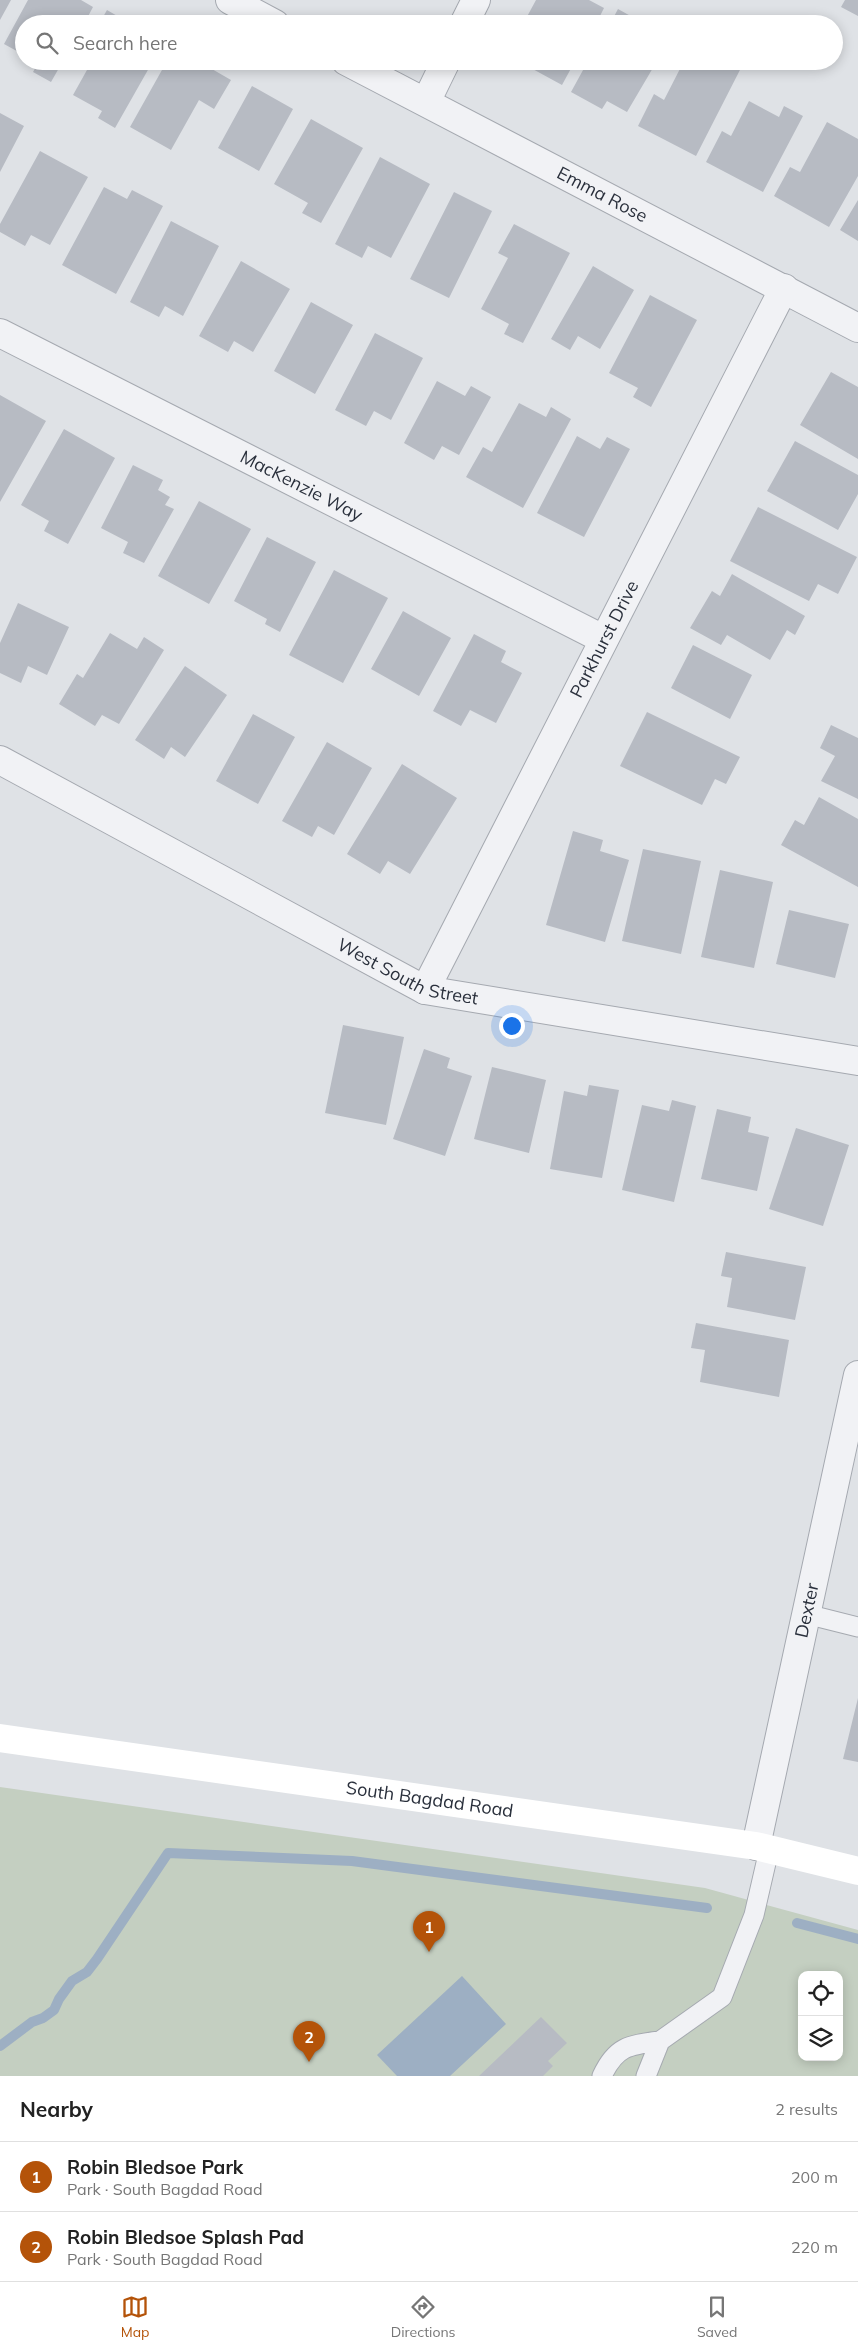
<!DOCTYPE html>
<html lang="en">
<head>
<meta charset="utf-8">
<style>
  body { margin:0; font-family:Mulish,sans-serif; background:#f6f6f6; color:#222 }
  .controls { position:absolute; right:15px; bottom:15px; display:grid; overflow:hidden; border-radius:10px; box-shadow:0 2px 12px #0003 }
  .controls button { width:45px; height:45px; display:grid; place-items:center; padding:0; border:0; border-bottom:1px solid #e0e0e0; background:#fff; color:#222; font:25px sans-serif }
  .you { position:absolute; left:511px; top:1025px; width:18px; height:18px; margin:-12px; border:4px solid #fff; border-radius:50%; background:#1a73e8; box-shadow:0 0 0 8px #1a73e833 }
  .badge { display:grid; place-items:center; width:32px; height:32px; border-radius:50%; background:#b45309; color:#fff; font-size:16px; font-weight:700 }
  .pin { position:absolute; translate:-50% -41px; filter:drop-shadow(0 1px 2px #0008) }
  .pin::after { content:''; position:absolute; top:26px; width:18px; height:15px; background:inherit; clip-path:polygon(0 0,100% 0,50% 100%) }
  .list { margin:0; padding:0; list-style:none }
  h2 { display:flex; justify-content:space-between; align-items:center; height:65px; margin:0; padding:0 20px; font-size:21px }
  h2 small { font-size:16px; font-weight:400; color:#767676 }
  .list li { display:grid; grid-template-columns:32px 1fr auto; gap:15px; align-items:center; box-sizing:border-box; height:70px; padding:0 20px; border-top:1px solid #e0e0e0 }
  .list b { display:block; font-size:19px; white-space:nowrap }
  .list p { margin:0; font-size:16px; white-space:nowrap; color:#767676 }
  .list em { font-size:16px; font-style:normal; color:#767676 }
  .icon { flex:none; width:28px; height:28px; fill:none; stroke:currentColor; stroke-width:2; stroke-linecap:round; stroke-linejoin:round }
  .map { position:relative; flex:none; width:858px; height:2076px; overflow:hidden }
  .search { position:absolute; background:#fff; box-shadow:0 2px 12px #0003; left:15px; right:15px; top:15px; height:55px; display:flex; align-items:center; gap:12px; box-sizing:border-box; padding:0 18px; border-radius:28px; color:#767676; font-size:19px }
  .sheet { height:205px; background:#fff }
  nav { display:flex; justify-content:space-around; align-items:center; box-sizing:border-box; height:70px; border-top:1px solid #e0e0e0; background:#fff; font-size:14px; color:#767676 }
  nav a { display:grid; justify-items:center; gap:2px }
  nav .on { color:#b45309 }
  .map>svg:first-child { display:block }
  .green { fill:#c4cfc1; fill-rule:evenodd }
  .water { fill:#9dafc3 }
  .lines { fill:none; stroke-linecap:round; stroke-linejoin:round }
  .stream { stroke:#9dafc3; stroke-width:10 }
  .building { fill:#b7bbc3 }
  .service-casing { stroke:#a5a9b0; stroke-width:21 }
  .minor-casing { stroke:#a5a9b0; stroke-width:30 }
  .service { stroke:#f1f2f5; stroke-width:19 }
  .minor { stroke:#f1f2f5; stroke-width:28 }
  .secondary { stroke:#fff; stroke-width:28 }
  .labels { text-anchor:middle; stroke-width:5; stroke-linejoin:round; paint-order:stroke }
  .street-label { font-size:18px; fill:#2a303c; stroke:#eef0f4 }
</style>
</head>
<body>
<div class="map">
<svg width="858" height="2076" viewBox="0 0 858 2076">
  <rect width="100%" height="100%" fill="#dfe2e6"/>
  <path class="green" d="M0 1787 705 1888 858 1930V2076H0ZM802 1975H839V2057H802Z"/>
  <path class="water" d="M462 1976 506 2024 450 2076H397L377 2055Z"/>
  <g class="lines">
    <path class="stream" d="M797 1923 858 1939
      M0 2046 32 2022 43 2018 54 2010 59 1999 72 1981 87 1972 97 1959 168 1853 352 1861 707 1908"/>
  </g>
  <path class="building" d="M0 0H11L0 20Z
    M28 0H81L93 7 84 24H24V55L4 44Z
    M536 0H589L604 8 596 24H523Z
    M845 0H858V16L841 7Z
    M618 9 645 24H610Z
    M107 10 131 24H99Z
    M35 61H63L51 82 33 72 38 63Z
    M92 61H153L115 128 98 118 102 111 73 95Z
    M167 61H198L231 80 214 109 199 100 171 150 130 127Z
    M518 61H575L562 85Z
    M588 61H657L627 112 607 101 602 109 571 92Z
    M684 61H712L718 65 720 61H737L743 64 696 156 638 126 654 94 664 100Z
    M252 86 293 109 259 171 218 148Z
    M749 101 779 117 784 106 803 116 763 192 706 162 722 131 731 136Z
    M0 113 24 126 0 172Z
    M311 119 363 148 321 223 302 213 308 203 274 184Z
    M827 122 858 139V176L829 227 774 196 790 167 800 172Z
    M40 151 88 177 50 245 31 235 25 246 0 232V224Z
    M380 157 430 184 391 258 368 246 362 258 335 244Z
    M104 187 127 199 132 190 163 206 116 294 62 265Z
    M454 192 492 211 449 298 410 279Z
    M858 200V241L840 230Z
    M171 221 219 246 183 316 165 306 159 317 130 302Z
    M514 224 570 253 523 343 504 334 509 324 481 309 508 258 498 253Z
    M241 261 290 289 253 352 234 341 228 352 199 336Z
    M593 266 634 290 600 349 578 336 570 350 551 339Z
    M650 295 697 320 651 407 633 397 638 388 609 373Z
    M311 302 353 325 315 394 274 371Z
    M375 333 423 358 391 420 374 411 366 426 335 410Z
    M831 372 858 387V459L800 425Z
    M437 381 465 396 471 386 491 397 459 455 442 446 434 460 404 443Z
    M0 395 46 421 0 502Z
    M519 403 546 417 551 407 571 419 523 508 466 477 483 447 492 452Z
    M64 429 115 458 68 544 44 531 49 521 21 505Z
    M577 436 600 449 607 437 630 449 584 537 537 513Z
    M795 441 858 475V494L838 530 767 491Z
    M133 465 163 480 158 490 170 497 165 505 174 509 144 563 123 553 128 542 101 528Z
    M199 501 251 529 209 604 158 576Z
    M758 507 857 557 838 594 818 584 809 601 730 561Z
    M267 537 316 562 280 632 265 624 267 619 234 601Z
    M334 570 388 598 343 683 289 655Z
    M732 574 805 616 795 635 787 630 770 660 727 635 721 645 690 628 712 591 720 596Z
    M18 603 69 627 47 675 28 666 21 683 0 673V643Z
    M403 611 451 638 419 696 371 669Z
    M110 633 137 649 144 637 164 650 119 724 102 715 95 726 59 704 77 674 83 678Z
    M474 634 506 651 501 662 522 673 496 723 470 710 461 726 433 711Z
    M693 645 752 675 730 719 671 688Z
    M185 666 227 695 185 757 171 747 164 759 135 740Z
    M647 712 740 757 726 784 715 779 702 805 620 766Z
    M253 714 295 737 258 804 216 781Z
    M831 725 858 738V799L821 781 835 756 820 748Z
    M327 742 372 768 334 835 318 826 312 837 282 821Z
    M402 764 457 798 410 874 388 861 380 874 347 854Z
    M819 797 858 819V887L781 845 795 820 804 825Z
    M573 831 603 840 600 851 629 860 605 942 546 925Z
    M643 849 701 861 681 954 622 941Z
    M720 870 773 882 754 968 701 957Z
    M789 910 849 924 835 978 776 964Z
    M343 1025 404 1037 386 1125 325 1113Z
    M424 1049 450 1058 447 1068 472 1076 445 1156 393 1139Z
    M492 1067 546 1080 529 1153 474 1139Z
    M589 1085 619 1090 602 1178 550 1169 564 1091 587 1096Z
    M672 1100 696 1106 674 1202 622 1190 642 1105 669 1111Z
    M717 1109 751 1117 748 1132 769 1137 757 1191 701 1179Z
    M796 1128 849 1145 823 1226 769 1209Z
    M726 1252 806 1267 795 1320 727 1307 732 1278 721 1276Z
    M696 1323 789 1340 779 1397 700 1382 705 1350 691 1348Z
    M858 1698V1762L843 1759Z
    M541 2017 567 2043 548 2061 553 2066 543 2076H479Z"/>
  <g class="lines">
    <g class="service-casing">
      <path id="service" d="M806 1614 858 1627
        M602 2076C616 2046 629 2045 660 2041
        M646 2076 660 2041 722 1997 754 1915 769 1850"/>
    </g>
    <g class="minor-casing">
      <g id="minor">
        <path d="M230 0 275 24"/>
        <path d="M464 24 476 0"/>
        <path id="s1" d="M346 61 858 328"/>
        <path d="M426 102 446 61"/>
        <path id="s2" d="M0 333 603 639"/>
        <path id="s3" d="M0 760 425 990 858 1061"/>
        <path id="s4" d="M425 990 784 288"/>
        <path id="s5" d="M756 1846 858 1375"/>
      </g>
    </g>
    <use href="#service" class="service"/>
    <use href="#minor" class="minor"/>
    <path class="secondary" id="s6" d="M0 1738 756 1846 858 1871"/>
  </g>
  <g class="labels">
    <g class="street-label">
      <text dy="6" stroke="none"><textPath href="#s1" startOffset="289">Emma Rose</textPath></text>
      <text dy="6" stroke="none"><textPath href="#s2" startOffset="338">MacKenzie Way</textPath></text>
      <text dy="6" stroke="none"><textPath href="#s4" startOffset="394">Parkhurst Drive</textPath></text>
      <text dy="6" stroke="none"><textPath href="#s3" startOffset="461">West South Street</textPath></text>
      <text dy="6" stroke="none"><textPath href="#s5" startOffset="241">Dexter</textPath></text>
      <text dy="6" stroke="none"><textPath href="#s6" startOffset="434">South Bagdad Road</textPath></text>
    </g>
  </g>
</svg>
<div class="controls">
<button><svg class="icon" aria-label="locate" viewBox="0 0 24 24"><circle cx="12" cy="12" r="6"/><path d="M12 2v4M12 18v4M2 12h4M18 12h4"/></svg></button>
<button><svg class="icon" aria-label="layers" viewBox="0 0 24 24"><path d="M12 4l9 5-9 5-9-5zM3 14l9 5 9-5"/></svg></button>
</div>
<div class="you"></div>
<div class="pin badge" style="left:429px;top:1952px">1</div>
<div class="pin badge" style="left:309px;top:2062px">2</div>
<div class="search"><svg class="icon" aria-label="search" viewBox="0 0 24 24"><circle cx="10" cy="10" r="6"/><path d="M15 15l6 6"/></svg>Search here</div>
</div>
<section class="sheet">
<h2>Nearby<small>2 results</small></h2>
<ul class="list">
<li><span class="badge">1</span><div><b>Robin Bledsoe Park</b><p>Park · South Bagdad Road</p></div><em>200 m</em></li>
<li><span class="badge">2</span><div><b>Robin Bledsoe Splash Pad</b><p>Park · South Bagdad Road</p></div><em>220 m</em></li>
</ul>
</section>
<nav>
<a class="on"><svg class="icon" aria-label="map" viewBox="0 0 24 24"><path d="M3 6l6-2 6 2 6-2v14l-6 2-6-2-6 2zM9 4v14M15 6v14"/></svg>Map</a>
<a><svg class="icon" aria-label="directions" viewBox="0 0 24 24"><path d="M12 3l9 9-9 9-9-9zM9 14v-3h6M13 9l2 2-2 2"/></svg>Directions</a>
<a><svg class="icon" aria-label="saved" viewBox="0 0 24 24"><path d="M7 4h10v16l-5-4-5 4z"/></svg>Saved</a>
</nav>
</body>
</html>
